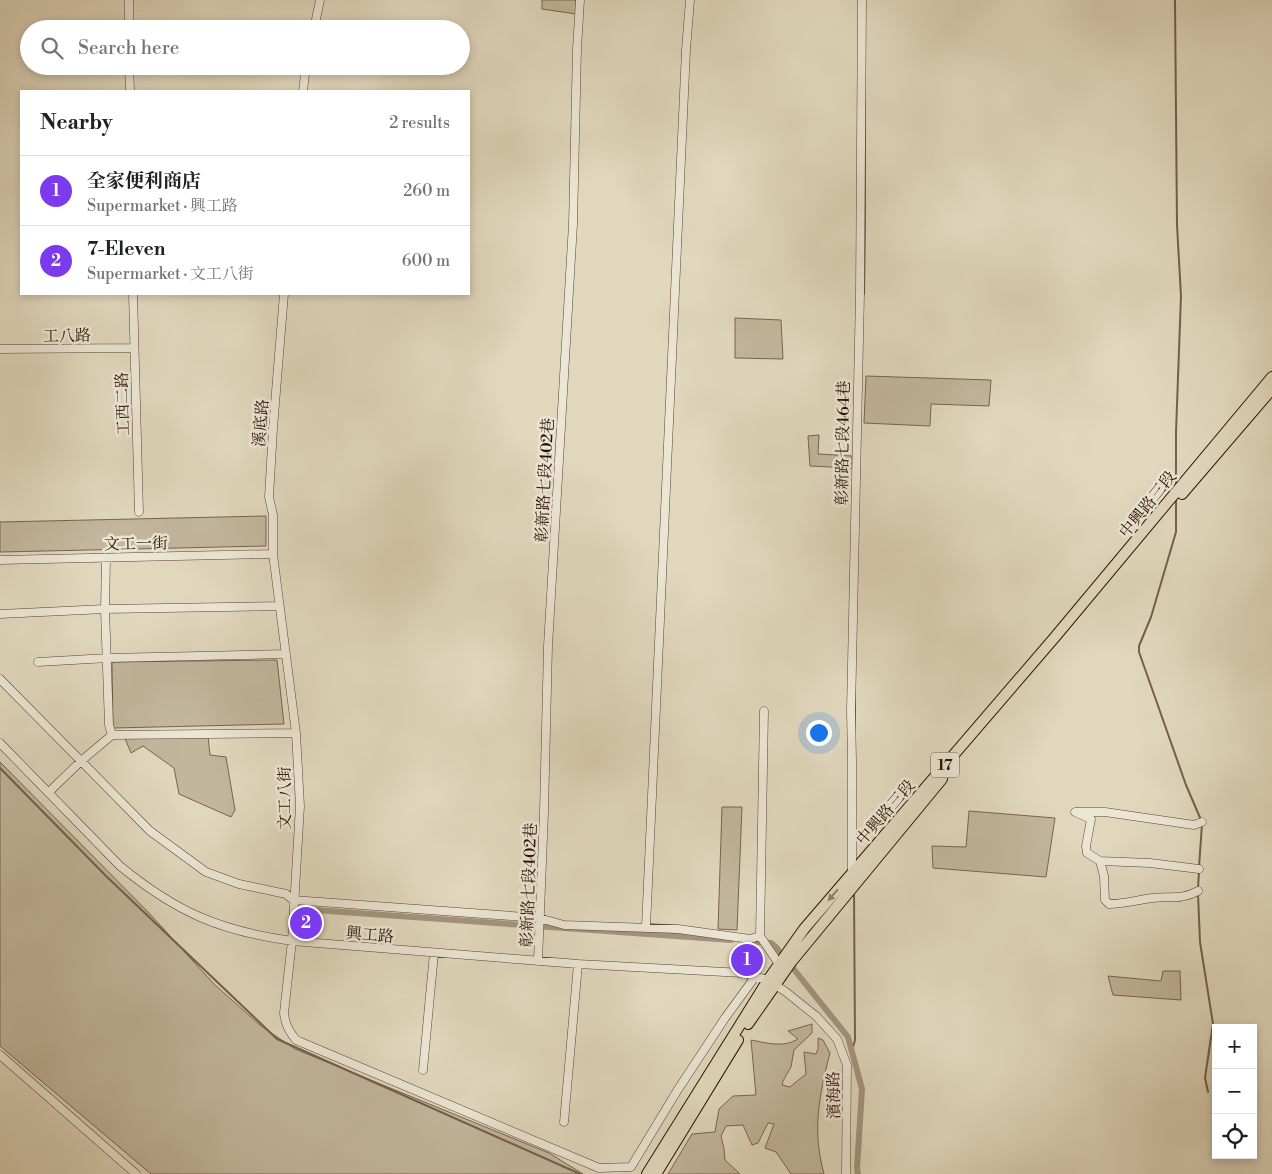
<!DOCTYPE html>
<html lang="en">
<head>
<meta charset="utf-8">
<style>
  body { margin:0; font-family:"Libre Bodoni","Noto Serif TC",serif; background:#f6f6f6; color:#202124 }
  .controls { position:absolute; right:15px; bottom:15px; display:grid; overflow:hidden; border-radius:0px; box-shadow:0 2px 8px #0003 }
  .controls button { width:45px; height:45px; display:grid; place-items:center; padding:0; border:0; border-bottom:1px solid #e0e0e0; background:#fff; color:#202124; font:25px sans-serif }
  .you { position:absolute; left:818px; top:732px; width:18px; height:18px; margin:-12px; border:4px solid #fff; border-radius:50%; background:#1a73e8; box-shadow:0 0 0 8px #1a73e833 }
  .badge { display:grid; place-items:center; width:32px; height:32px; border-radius:50%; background:#7c3aed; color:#fff; font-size:16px; font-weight:700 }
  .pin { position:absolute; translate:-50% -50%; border:2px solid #fff; box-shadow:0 1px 5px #0006 }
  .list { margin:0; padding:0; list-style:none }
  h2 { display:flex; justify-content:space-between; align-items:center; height:65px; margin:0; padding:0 20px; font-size:21px }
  h2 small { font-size:16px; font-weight:400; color:#757577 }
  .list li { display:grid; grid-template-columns:32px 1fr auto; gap:15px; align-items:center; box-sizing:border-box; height:70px; padding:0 20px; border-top:1px solid #e0e0e0 }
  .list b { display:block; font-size:19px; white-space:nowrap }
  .list p { margin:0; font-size:16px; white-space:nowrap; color:#757577 }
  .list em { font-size:16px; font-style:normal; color:#757577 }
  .icon { flex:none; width:28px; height:28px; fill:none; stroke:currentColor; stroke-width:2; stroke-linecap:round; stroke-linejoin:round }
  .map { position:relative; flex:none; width:1272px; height:1174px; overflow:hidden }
  .search { position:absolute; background:#fff; box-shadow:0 2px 8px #0003; left:20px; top:20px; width:450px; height:55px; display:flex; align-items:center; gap:12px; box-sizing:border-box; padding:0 18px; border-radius:28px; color:#757577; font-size:19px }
  .panel { position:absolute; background:#fff; box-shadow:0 2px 8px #0003; left:20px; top:90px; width:450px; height:205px; border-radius:0px }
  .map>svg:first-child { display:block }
  .green { fill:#c2b69d; stroke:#786450 }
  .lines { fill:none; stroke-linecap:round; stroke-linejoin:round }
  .stream { stroke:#74604d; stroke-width:2 }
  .canal { stroke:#a3947e; stroke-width:6 }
  .minor-casing { stroke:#5a4332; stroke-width:9 }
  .major-casing { stroke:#2d1203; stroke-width:12 }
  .minor { stroke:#ebe5d4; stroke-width:8 }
  .major { stroke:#e0d7bd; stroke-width:10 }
  .oneway { fill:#8f7e69 }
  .labels { text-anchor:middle; stroke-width:5; stroke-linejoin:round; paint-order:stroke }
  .shield { fill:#ebe5d4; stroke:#665142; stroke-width:1 }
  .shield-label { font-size:15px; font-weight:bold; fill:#2d1203 }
  .street-label { font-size:16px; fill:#2d1203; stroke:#ebe5d4 }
</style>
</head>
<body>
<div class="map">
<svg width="1272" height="1174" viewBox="0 0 1272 1174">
  <rect width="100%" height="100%" fill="#e0d7bd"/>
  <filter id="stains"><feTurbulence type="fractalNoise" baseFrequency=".004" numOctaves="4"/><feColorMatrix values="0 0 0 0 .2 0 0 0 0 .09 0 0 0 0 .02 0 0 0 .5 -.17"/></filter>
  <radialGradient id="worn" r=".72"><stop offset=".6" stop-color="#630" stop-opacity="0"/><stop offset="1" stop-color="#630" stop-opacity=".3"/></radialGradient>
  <path class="green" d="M542 0H576V14L542 9Z
    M735 318 781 320 783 359 735 358Z
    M866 376 991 380 989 406 931 404 930 426 864 423Z
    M819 435 818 454 852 456V468L810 466 808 436Z
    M266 516V546L0 552V522Z
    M277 660 284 724 113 728 112 662Z
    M124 736H208L210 755 226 757 235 810 231 817 179 794 174 768 143 746 131 753Z
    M0 762 149 913 214 984 261 1026 295 1049 549 1153 583 1174H151L0 1046Z
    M722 807H742L737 930 718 929Z
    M969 811 1055 818 1046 877 933 868 932 846 966 847Z
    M1163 971H1180L1181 1000 1113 995 1108 976 1161 981Z
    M812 1024V1033L794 1050 791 1067 783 1081 782 1085 790 1087 806 1074 804 1052 816 1054 818 1049V1038L823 1040 830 1053C819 1096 812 1130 824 1174H791L776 1152 765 1148 774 1124 768 1123 758 1143 752 1145 743 1125 726 1126 721 1136 724 1149 725 1160 740 1174H668L692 1134 715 1132 719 1109 733 1096 756 1095 751 1040C768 1043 783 1048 798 1039L788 1031Z"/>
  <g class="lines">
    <path class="stream" d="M1175 0 1177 225 1181 296 1176 432V485
      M864 294 865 226V102
      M1176 497V532L1151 617 1139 646V652L1186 785 1201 820
      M855 729V679
      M0 768 106 876 277 1039 580 1174
      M1199 867 1202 824
      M1198 889 1199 871
      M1198 894 1200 942 1213 1024 1205 1078 1208 1092
      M852 1051 855 1040 854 892"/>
    <path class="canal" d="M301 909 731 940
      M749 941 771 943 776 947 848 1037 862 1089 857 1168 858 1174"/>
    <g class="minor-casing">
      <path id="minor" d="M129 0V29
        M314 29 320 0
        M129 66 130 91
        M303 91 306 66
        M133 294 139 512
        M284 294 273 428 269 497 273 515V554L296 733 300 806 292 941 284 1013C285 1024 289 1031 296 1040L599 1168 631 1167 677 1091 725 1018 755 977
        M0 349 134 348
        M106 558 105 609 109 725 112 735
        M0 560 273 554
        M0 614 105 609 279 606
        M38 662 108 658 286 654
        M0 679 150 831 206 872 239 884 286 894 293 900 539 918 564 925 678 929 750 939 760 936
        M764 711 760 936 781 967
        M0 743 120 866C176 912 220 931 292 941L578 964 743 973 768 980 786 992 816 1016 837 1039 847 1065 846 1174
        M49 792 81 761 112 735 296 733
        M1100 861 1150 863 1199 869
        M852 875V761L851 711 860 294 862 0
        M1198 891C1182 900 1170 896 1152 898 1137 900 1124 904 1109 904L1105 900 1104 876 1100 861 1087 853 1086 846 1091 819 1075 812H1105L1194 825 1202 822
        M646 927 686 50 690 0
        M538 961 544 812 548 646 573 224 577 49 580 0
        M0 1055 136 1174
        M423 1070 434 953
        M564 1122 578 964"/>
    </g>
    <g class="major-casing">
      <path id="major" d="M1182 494 1272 389
        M748 1024 792 961 942 779
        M647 1174 768 980 804 929 1055 637 1272 377
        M656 1174 738 1040"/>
    </g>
    <use href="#minor" class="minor"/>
    <use href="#major" class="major"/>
  </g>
  <defs><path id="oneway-solid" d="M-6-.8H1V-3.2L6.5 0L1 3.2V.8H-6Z" transform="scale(1.25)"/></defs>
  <use class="oneway" href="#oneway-solid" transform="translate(833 895) rotate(131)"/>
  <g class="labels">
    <rect class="shield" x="931" y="752.5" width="28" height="25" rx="4"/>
    <g class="shield-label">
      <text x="945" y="770">17</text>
    </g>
    <g class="street-label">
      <text transform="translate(67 335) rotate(-1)" y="6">工八路</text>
      <text transform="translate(122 404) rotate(-92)" y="6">工西二路</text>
      <text transform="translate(260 423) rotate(-85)" y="6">溪底路</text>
      <text transform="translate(842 443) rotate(-89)" y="6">彰新路七段464巷</text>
      <text transform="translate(544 480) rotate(-87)" y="6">彰新路七段402巷</text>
      <text transform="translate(1147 504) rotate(-51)" y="6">中興路三段</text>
      <text transform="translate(136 543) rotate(-1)" y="6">文工一街</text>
      <text transform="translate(284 798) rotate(-90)" y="6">文工八街</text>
      <text transform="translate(885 812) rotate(-49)" y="6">中興路三段</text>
      <text transform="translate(528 885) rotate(-88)" y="6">彰新路七段402巷</text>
      <text transform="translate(370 934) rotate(5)" y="6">興工路</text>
      <text transform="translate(833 1095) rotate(-91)" y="6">濱海路</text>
    </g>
  </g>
  <rect width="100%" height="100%" filter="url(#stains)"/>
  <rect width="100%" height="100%" fill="url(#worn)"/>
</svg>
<div class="controls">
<button>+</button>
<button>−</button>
<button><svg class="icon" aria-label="locate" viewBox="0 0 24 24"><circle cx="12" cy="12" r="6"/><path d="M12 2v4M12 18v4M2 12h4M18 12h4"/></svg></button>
</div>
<div class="you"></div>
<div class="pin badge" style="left:747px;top:960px">1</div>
<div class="pin badge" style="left:306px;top:923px">2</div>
<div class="search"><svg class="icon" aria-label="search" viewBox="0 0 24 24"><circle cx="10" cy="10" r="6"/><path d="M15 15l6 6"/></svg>Search here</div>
<section class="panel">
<h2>Nearby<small>2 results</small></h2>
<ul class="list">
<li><span class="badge">1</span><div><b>全家便利商店</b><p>Supermarket · 興工路</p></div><em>260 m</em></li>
<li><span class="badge">2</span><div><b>7-Eleven</b><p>Supermarket · 文工八街</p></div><em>600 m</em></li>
</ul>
</section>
</div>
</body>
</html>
